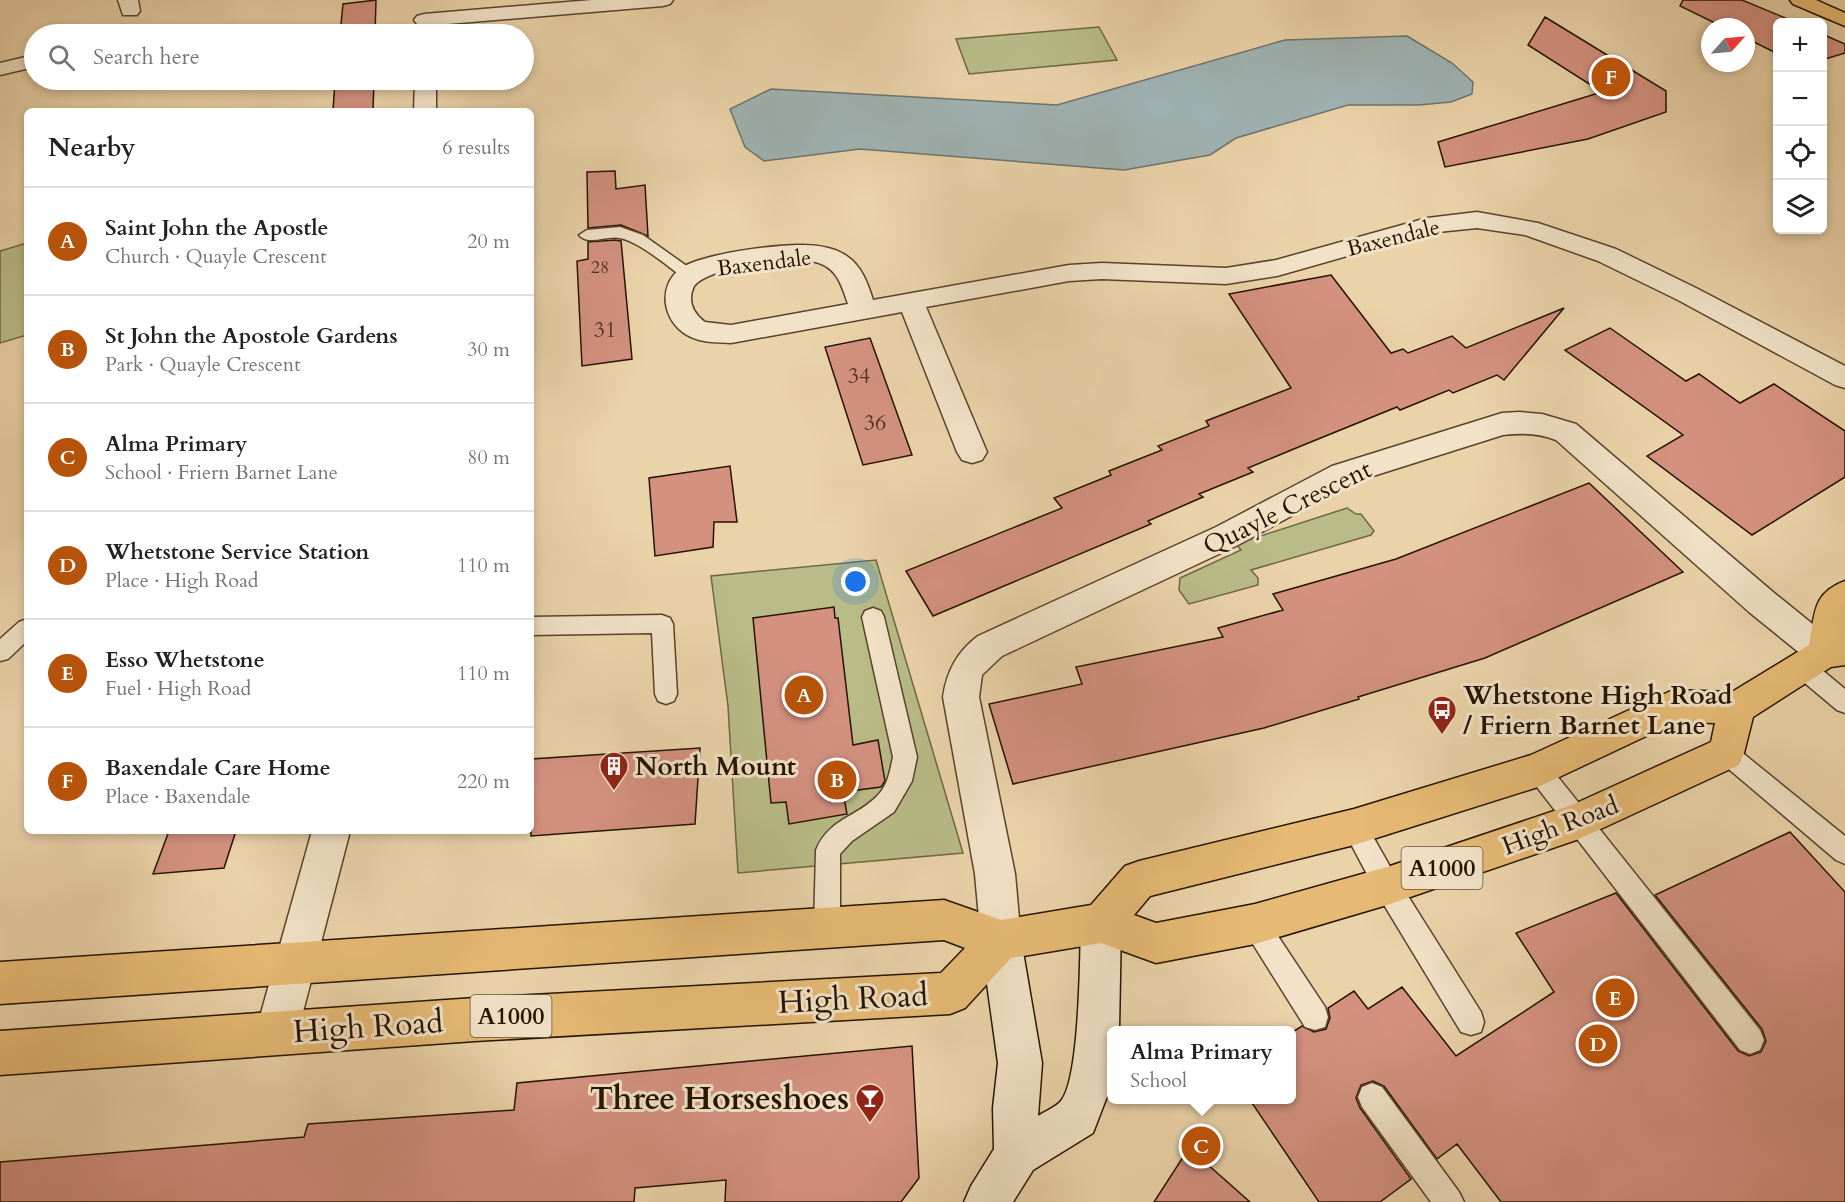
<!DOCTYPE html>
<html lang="en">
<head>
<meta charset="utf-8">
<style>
  body { margin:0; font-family:Cardo,serif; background:#f6f6f6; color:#222 }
  .controls { position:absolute; right:18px; top:18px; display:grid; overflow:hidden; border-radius:9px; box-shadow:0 3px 9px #0003 }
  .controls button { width:54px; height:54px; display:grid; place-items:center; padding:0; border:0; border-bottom:2px solid #e0e0e0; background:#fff; color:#222; font:30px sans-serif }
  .compass { position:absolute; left:1701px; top:18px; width:54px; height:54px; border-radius:50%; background:#fff; box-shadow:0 3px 9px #0003; rotate:63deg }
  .you { position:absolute; left:856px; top:582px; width:21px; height:21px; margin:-15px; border:4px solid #fff; border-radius:50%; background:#1a73e8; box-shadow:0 0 0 9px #1a73e833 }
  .badge { display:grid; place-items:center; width:39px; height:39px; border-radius:50%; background:#b45309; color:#fff; font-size:20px; font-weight:700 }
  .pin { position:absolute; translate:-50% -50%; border:3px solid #fff; box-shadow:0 2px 6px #0006 }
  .popup { position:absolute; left:1107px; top:1026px; width:189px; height:78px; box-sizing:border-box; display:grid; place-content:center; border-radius:9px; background:#fff; filter:drop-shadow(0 2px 4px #0005); font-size:20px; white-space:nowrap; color:#767676 }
  .popup b { font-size:22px; color:#222 }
  .popup::after { content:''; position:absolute; left:50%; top:100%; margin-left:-12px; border:12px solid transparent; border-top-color:#fff }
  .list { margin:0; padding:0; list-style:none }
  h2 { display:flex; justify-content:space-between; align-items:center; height:78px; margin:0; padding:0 24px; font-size:26px }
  h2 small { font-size:20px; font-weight:400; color:#767676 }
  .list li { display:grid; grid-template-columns:39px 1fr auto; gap:18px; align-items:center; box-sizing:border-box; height:108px; padding:0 24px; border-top:2px solid #e0e0e0 }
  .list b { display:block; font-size:22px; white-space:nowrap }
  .list p { margin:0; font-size:20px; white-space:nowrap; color:#767676 }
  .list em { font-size:20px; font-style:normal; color:#767676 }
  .icon { flex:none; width:33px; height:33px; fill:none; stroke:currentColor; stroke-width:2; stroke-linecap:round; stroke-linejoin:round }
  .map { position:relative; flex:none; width:1845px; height:1202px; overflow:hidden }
  .search { position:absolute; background:#fff; box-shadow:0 3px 9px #0003; left:24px; top:24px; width:510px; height:66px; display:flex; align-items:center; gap:15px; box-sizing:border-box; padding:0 21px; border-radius:33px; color:#767676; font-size:22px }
  .panel { position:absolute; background:#fff; box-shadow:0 3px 9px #0003; left:24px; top:108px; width:510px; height:726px; border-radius:9px }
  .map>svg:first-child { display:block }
  .green { fill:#b9bc87; stroke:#6e6844; stroke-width:1.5 }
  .water { fill:#9fb4b5; stroke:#6e746d; stroke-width:1.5 }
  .building { fill:#d49180; stroke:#241301; stroke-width:1.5 }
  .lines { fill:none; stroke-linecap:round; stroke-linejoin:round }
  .service-casing { stroke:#56432b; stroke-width:3 }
  .minor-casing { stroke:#56432b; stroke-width:3 }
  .secondary-casing { stroke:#241301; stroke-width:3 }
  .primary-casing { stroke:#241301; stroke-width:3 }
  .service { fill:#f2e2c7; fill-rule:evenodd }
  .minor { fill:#f2e2c7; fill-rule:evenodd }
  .secondary { fill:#f2e2c7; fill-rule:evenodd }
  .primary { fill:#e6ba74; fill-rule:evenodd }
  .labels { text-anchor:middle; stroke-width:6; stroke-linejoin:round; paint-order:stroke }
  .far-number-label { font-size:18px; fill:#503221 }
  .far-street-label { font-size:22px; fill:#241301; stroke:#f2e2c7 }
  .number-label { font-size:22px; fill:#503221 }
  .shield { fill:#f2e2c7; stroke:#62513c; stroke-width:1.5 }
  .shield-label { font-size:24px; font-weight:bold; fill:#241301 }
  .street-label { font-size:26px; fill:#241301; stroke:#f2e2c7 }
  .poi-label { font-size:26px; font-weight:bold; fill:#241301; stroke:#f2e2c7; text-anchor:start }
  .near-street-label { font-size:32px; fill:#241301; stroke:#f2e2c7 }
  .near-poi-label { font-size:32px; font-weight:bold; fill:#241301; stroke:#f2e2c7; text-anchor:end }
</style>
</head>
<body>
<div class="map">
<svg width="1845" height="1202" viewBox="0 0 1845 1202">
  <rect width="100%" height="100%" fill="#ebd3a9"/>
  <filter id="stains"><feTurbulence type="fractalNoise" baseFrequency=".00333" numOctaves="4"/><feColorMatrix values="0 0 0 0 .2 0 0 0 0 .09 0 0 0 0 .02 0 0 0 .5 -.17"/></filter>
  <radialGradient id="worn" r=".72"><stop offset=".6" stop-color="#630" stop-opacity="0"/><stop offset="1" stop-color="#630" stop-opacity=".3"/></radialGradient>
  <path class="green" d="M1099 27 1117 60 969 74 956 39Z
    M27 243V335L0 343V251Z
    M1347 508 1356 514H1361L1374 531 1371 535 1251 570 1258 578V585L1189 604 1179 590 1180 578 1241 550 1236 544Z
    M876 560 963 853 738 873 728 706 711 576Z"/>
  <path class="water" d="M1407 36 1452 63 1473 82 1472 94 1451 102 1419 105H1348L1236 138 1210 155 1124 170 860 149 764 161 745 147 730 109 771 89 1057 105 1285 40Z"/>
  <path class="building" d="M376 0 375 34H340L343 4Z
    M1683 0H1742L1795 22H1778V54L1746 38V27H1723L1680 6Z
    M1545 17 1666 91V112L1588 139 1445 167 1438 142 1602 92 1528 45Z
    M1822 34 1845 44V53L1822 60Z
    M335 80H374L373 111H333Z
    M615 171 616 189 645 185 648 236 621 225 588 228 587 172Z
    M615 240 621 241 632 359 582 366 577 261 588 259V242Z
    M1331 275 1391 353 1403 349 1408 353 1452 336 1466 348 1564 308 1504 380 1497 375 1453 393 1449 390 1400 410 1397 407 1301 446 1248 468 1253 472 1199 494 1203 497 1148 521 1151 524 933 616 906 571 1062 508 1054 498 1111 475 1109 471 1162 450 1158 446 1209 426 1206 421 1291 388 1229 294Z
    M1610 328 1686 381 1699 374 1740 403 1774 384 1845 431V477L1752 535 1647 456 1683 435 1565 350Z
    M870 338 912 455 863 465 825 347Z
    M730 466 737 522H714L713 547 655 556 649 478Z
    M1589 483 1683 572 1485 658 1358 697 1359 699 1264 728 1013 784 989 704 1082 684 1076 667 1223 637 1218 628 1283 610 1273 594 1396 559Z
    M834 607 835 618H838L853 745 878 740 885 781 881 787 843 792 847 814 789 824 786 802 771 803 753 618Z
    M700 748 695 824 531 836V759Z
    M169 831H236L224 868 153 874Z
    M1790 832 1845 892V1202H1501L1457 1144 1437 1159 1384 1086 1373 1081 1361 1085 1356 1098 1360 1108 1411 1179 1380 1202H1319L1250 1100H1291V1033L1302 1026 1314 1032 1326 1029 1330 1018 1328 1008 1354 991 1368 1009 1402 987 1456 1056 1554 992 1516 933 1616 893 1738 1051 1749 1056 1761 1052 1766 1041 1762 1029 1655 895Z
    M912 1046 919 1178 901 1202H725L726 1180 635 1188 634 1202H0V1162L304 1137 308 1124 514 1110 517 1083Z
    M1189 1148 1250 1202H1154Z"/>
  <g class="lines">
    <g class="service-casing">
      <path id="service" d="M620 227 643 235 698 274 696 278H684C667 266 640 242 620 238 607 235 588 246 579 235L587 230Z
        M873 608 881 611 884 617 917 757 912 781 894 812 852 841 840 854V929L836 938 827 942 818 938 814 929 816 850C829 818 858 817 878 795 888 785 890 771 893 757L862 617 865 611Z
        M662 615 670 618 673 624 677 694 674 701 666 704 658 701 655 694 652 633 531 635V617Z
        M27 619V641L8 659 0 661V639L19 622Z
        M1802 658 1810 660 1845 689V713L1837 710 1794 674 1791 667 1794 660Z
        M1726 742 1734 746 1845 836V864L1836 860 1718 760 1714 753 1718 746Z
        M1538 759 1546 762 1760 1030 1764 1040 1760 1050 1750 1054 1740 1050 1530 778 1526 770 1530 762Z
        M1354 815 1363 819 1396 877 1481 1012 1484 1022 1481 1032 1471 1035 1461 1032 1378 895 1342 827 1345 819Z
        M1255 911 1264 915 1325 1007 1328 1017 1325 1027 1315 1030 1305 1027 1246 933 1242 924 1246 915Z
        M1372 1083 1382 1087 1459 1192 1464 1202H1431L1362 1107 1358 1097 1362 1087Z"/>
    </g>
    <g class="minor-casing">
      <path id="minor" d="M118 0H138L140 11 137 15H123Z
        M592 0H673L670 4 663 6 424 26 417 24 414 20 417 16 424 14Z
        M34 55V67L0 75V63Z
        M415 80H436V111H414Z
        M1477 212 1538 223 1616 249 1696 288 1845 366V388L1835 385 1678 300 1598 261 1525 235 1477 228 1428 233 1277 276 1226 284 1102 279 1069 281 926 307 987 452 982 460 972 463 962 460 957 452 902 312 731 343C716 342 700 343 687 335 663 321 657 287 680 269 699 254 779 244 804 245 818 245 837 248 848 257 862 267 868 284 873 300L1069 265 1102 263 1226 268 1276 260 1427 218ZM811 261C836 265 841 283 848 304L731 325 705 322C693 313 687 301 694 286 711 266 785 259 811 261Z
        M1519 412 1542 414 1576 424 1773 592 1836 643 1841 653 1836 663 1824 668 1812 663 1749 612 1556 440C1538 433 1521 433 1503 435L1354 482 1238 545 1002 656 982 675 979 697 1015 874 1021 940 1015 954 1001 960 987 954 981 940 975 874 943 697C947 671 957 652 978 636L1216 527 1332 466 1502 413Z
        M312 831H350L298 1031 292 1046 277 1052 262 1046 256 1031Z"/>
    </g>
    <g class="secondary-casing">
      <path id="secondary" d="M1101 903 1115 909 1121 923 1119 1030H1111V1086L1093 1133 1033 1170 1013 1202H964L971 1186 994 1149 993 1108 998 1063 981 940 987 926 1001 920 1015 926 1021 940 1042 1063 1038 1116C1044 1112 1056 1107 1061 1101 1080 1078 1080 957 1081 923L1087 909Z"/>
    </g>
    <g class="primary-casing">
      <path id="primary" d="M1790 0H1816L1845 13V26L1793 4Z
        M1845 581V665L1831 667 1753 717 1744 753 1739 765 1579 839 1387 905 1255 944 1156 963 1101 943 1011 958 965 1008 950 1014 475 1041 0 1075V1031L475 998 941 973 965 948 944 940 0 1004V962L944 900 1001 920 1091 905 1125 866 1139 861 1354 809 1531 755 1673 690 1732 692 1809 645C1815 614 1812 593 1845 581ZM1676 722 1715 723 1711 742 1572 805 1387 867 1255 904 1156 923 1134 915 1150 896 1354 845 1538 787Z"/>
    </g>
    <use href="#service" class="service"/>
    <use href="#minor" class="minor"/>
    <use href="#secondary" class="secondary"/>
    <use href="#primary" class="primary"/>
  </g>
  <defs>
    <g id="bus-pin" transform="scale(1.5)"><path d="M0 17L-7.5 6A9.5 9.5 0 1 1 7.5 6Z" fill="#8f2418" stroke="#f2e2c7"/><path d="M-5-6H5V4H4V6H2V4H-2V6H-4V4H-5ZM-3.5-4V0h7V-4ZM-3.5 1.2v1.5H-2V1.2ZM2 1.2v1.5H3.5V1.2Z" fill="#fff"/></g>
    <g id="building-pin" transform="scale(1.5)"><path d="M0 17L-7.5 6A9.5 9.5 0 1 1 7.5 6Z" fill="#8f2418" stroke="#f2e2c7"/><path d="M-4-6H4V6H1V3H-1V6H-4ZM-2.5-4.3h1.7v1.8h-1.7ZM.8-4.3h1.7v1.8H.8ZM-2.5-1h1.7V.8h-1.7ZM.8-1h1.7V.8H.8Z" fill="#fff"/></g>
    <g id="bar-pin" transform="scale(1.5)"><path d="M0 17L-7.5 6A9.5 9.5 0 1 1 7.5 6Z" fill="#8f2418" stroke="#f2e2c7"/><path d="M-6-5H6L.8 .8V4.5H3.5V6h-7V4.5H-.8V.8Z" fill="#fff"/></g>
  </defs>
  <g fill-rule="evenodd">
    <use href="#bus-pin" x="1442" y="710"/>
    <use href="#building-pin" x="614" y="766"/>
    <use href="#bar-pin" x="870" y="1098"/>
  </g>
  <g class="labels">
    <g class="far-number-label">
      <text x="600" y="273">28</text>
    </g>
    <g class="far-street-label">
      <text transform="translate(1393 237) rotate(-14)" y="8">Baxendale</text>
      <text transform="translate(764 262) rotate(-7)" y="8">Baxendale</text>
    </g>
    <g class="number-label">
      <text x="605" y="337">31</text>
      <text x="859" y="383">34</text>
      <text x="875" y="430">36</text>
    </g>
    <g class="shield">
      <rect x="1401.5" y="847" width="81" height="42" rx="4.5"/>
      <rect x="470.5" y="995" width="81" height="42" rx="4.5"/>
    </g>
    <g class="shield-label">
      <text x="1442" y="876">A1000</text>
      <text x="511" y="1024">A1000</text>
    </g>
    <g class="street-label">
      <text transform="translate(1287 507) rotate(-26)" y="9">Quayle Crescent</text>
      <text transform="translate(1560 825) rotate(-21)" y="9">High Road</text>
    </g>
    <g class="poi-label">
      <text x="1463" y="704">Whetstone High Road<tspan x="1463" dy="30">/ Friern Barnet Lane</tspan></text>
      <text x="635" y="775">North Mount</text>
    </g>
    <g class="near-street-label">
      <text transform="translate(853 998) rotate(-3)" y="11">High Road</text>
      <text transform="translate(368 1026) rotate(-4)" y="11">High Road</text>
    </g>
    <g class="near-poi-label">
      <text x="849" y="1109">Three Horseshoes</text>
    </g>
  </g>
  <rect width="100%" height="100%" filter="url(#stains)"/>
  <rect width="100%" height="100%" fill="url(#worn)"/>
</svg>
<div class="controls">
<button>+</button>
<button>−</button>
<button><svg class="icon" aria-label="locate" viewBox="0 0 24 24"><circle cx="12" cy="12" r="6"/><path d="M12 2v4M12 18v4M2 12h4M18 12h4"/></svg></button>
<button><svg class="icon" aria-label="layers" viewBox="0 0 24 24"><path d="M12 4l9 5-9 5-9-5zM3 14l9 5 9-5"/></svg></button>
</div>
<svg class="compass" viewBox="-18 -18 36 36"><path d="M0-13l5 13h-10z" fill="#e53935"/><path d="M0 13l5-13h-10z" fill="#767676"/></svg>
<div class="you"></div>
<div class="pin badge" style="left:804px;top:695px">A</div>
<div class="pin badge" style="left:837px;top:780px">B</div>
<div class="pin badge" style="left:1201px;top:1146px">C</div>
<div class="popup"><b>Alma Primary</b>School</div>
<div class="pin badge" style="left:1598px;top:1044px">D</div>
<div class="pin badge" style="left:1615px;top:998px">E</div>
<div class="pin badge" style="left:1611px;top:77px">F</div>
<div class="search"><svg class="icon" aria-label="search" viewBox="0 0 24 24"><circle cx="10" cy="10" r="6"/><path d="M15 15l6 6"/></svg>Search here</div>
<section class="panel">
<h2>Nearby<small>6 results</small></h2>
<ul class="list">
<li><span class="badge">A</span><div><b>Saint John the Apostle</b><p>Church · Quayle Crescent</p></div><em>20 m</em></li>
<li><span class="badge">B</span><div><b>St John the Apostole Gardens</b><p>Park · Quayle Crescent</p></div><em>30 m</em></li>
<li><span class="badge">C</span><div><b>Alma Primary</b><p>School · Friern Barnet Lane</p></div><em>80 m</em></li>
<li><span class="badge">D</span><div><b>Whetstone Service Station</b><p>Place · High Road</p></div><em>110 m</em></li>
<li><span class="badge">E</span><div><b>Esso Whetstone</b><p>Fuel · High Road</p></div><em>110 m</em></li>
<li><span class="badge">F</span><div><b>Baxendale Care Home</b><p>Place · Baxendale</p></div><em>220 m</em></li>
</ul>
</section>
</div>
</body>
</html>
